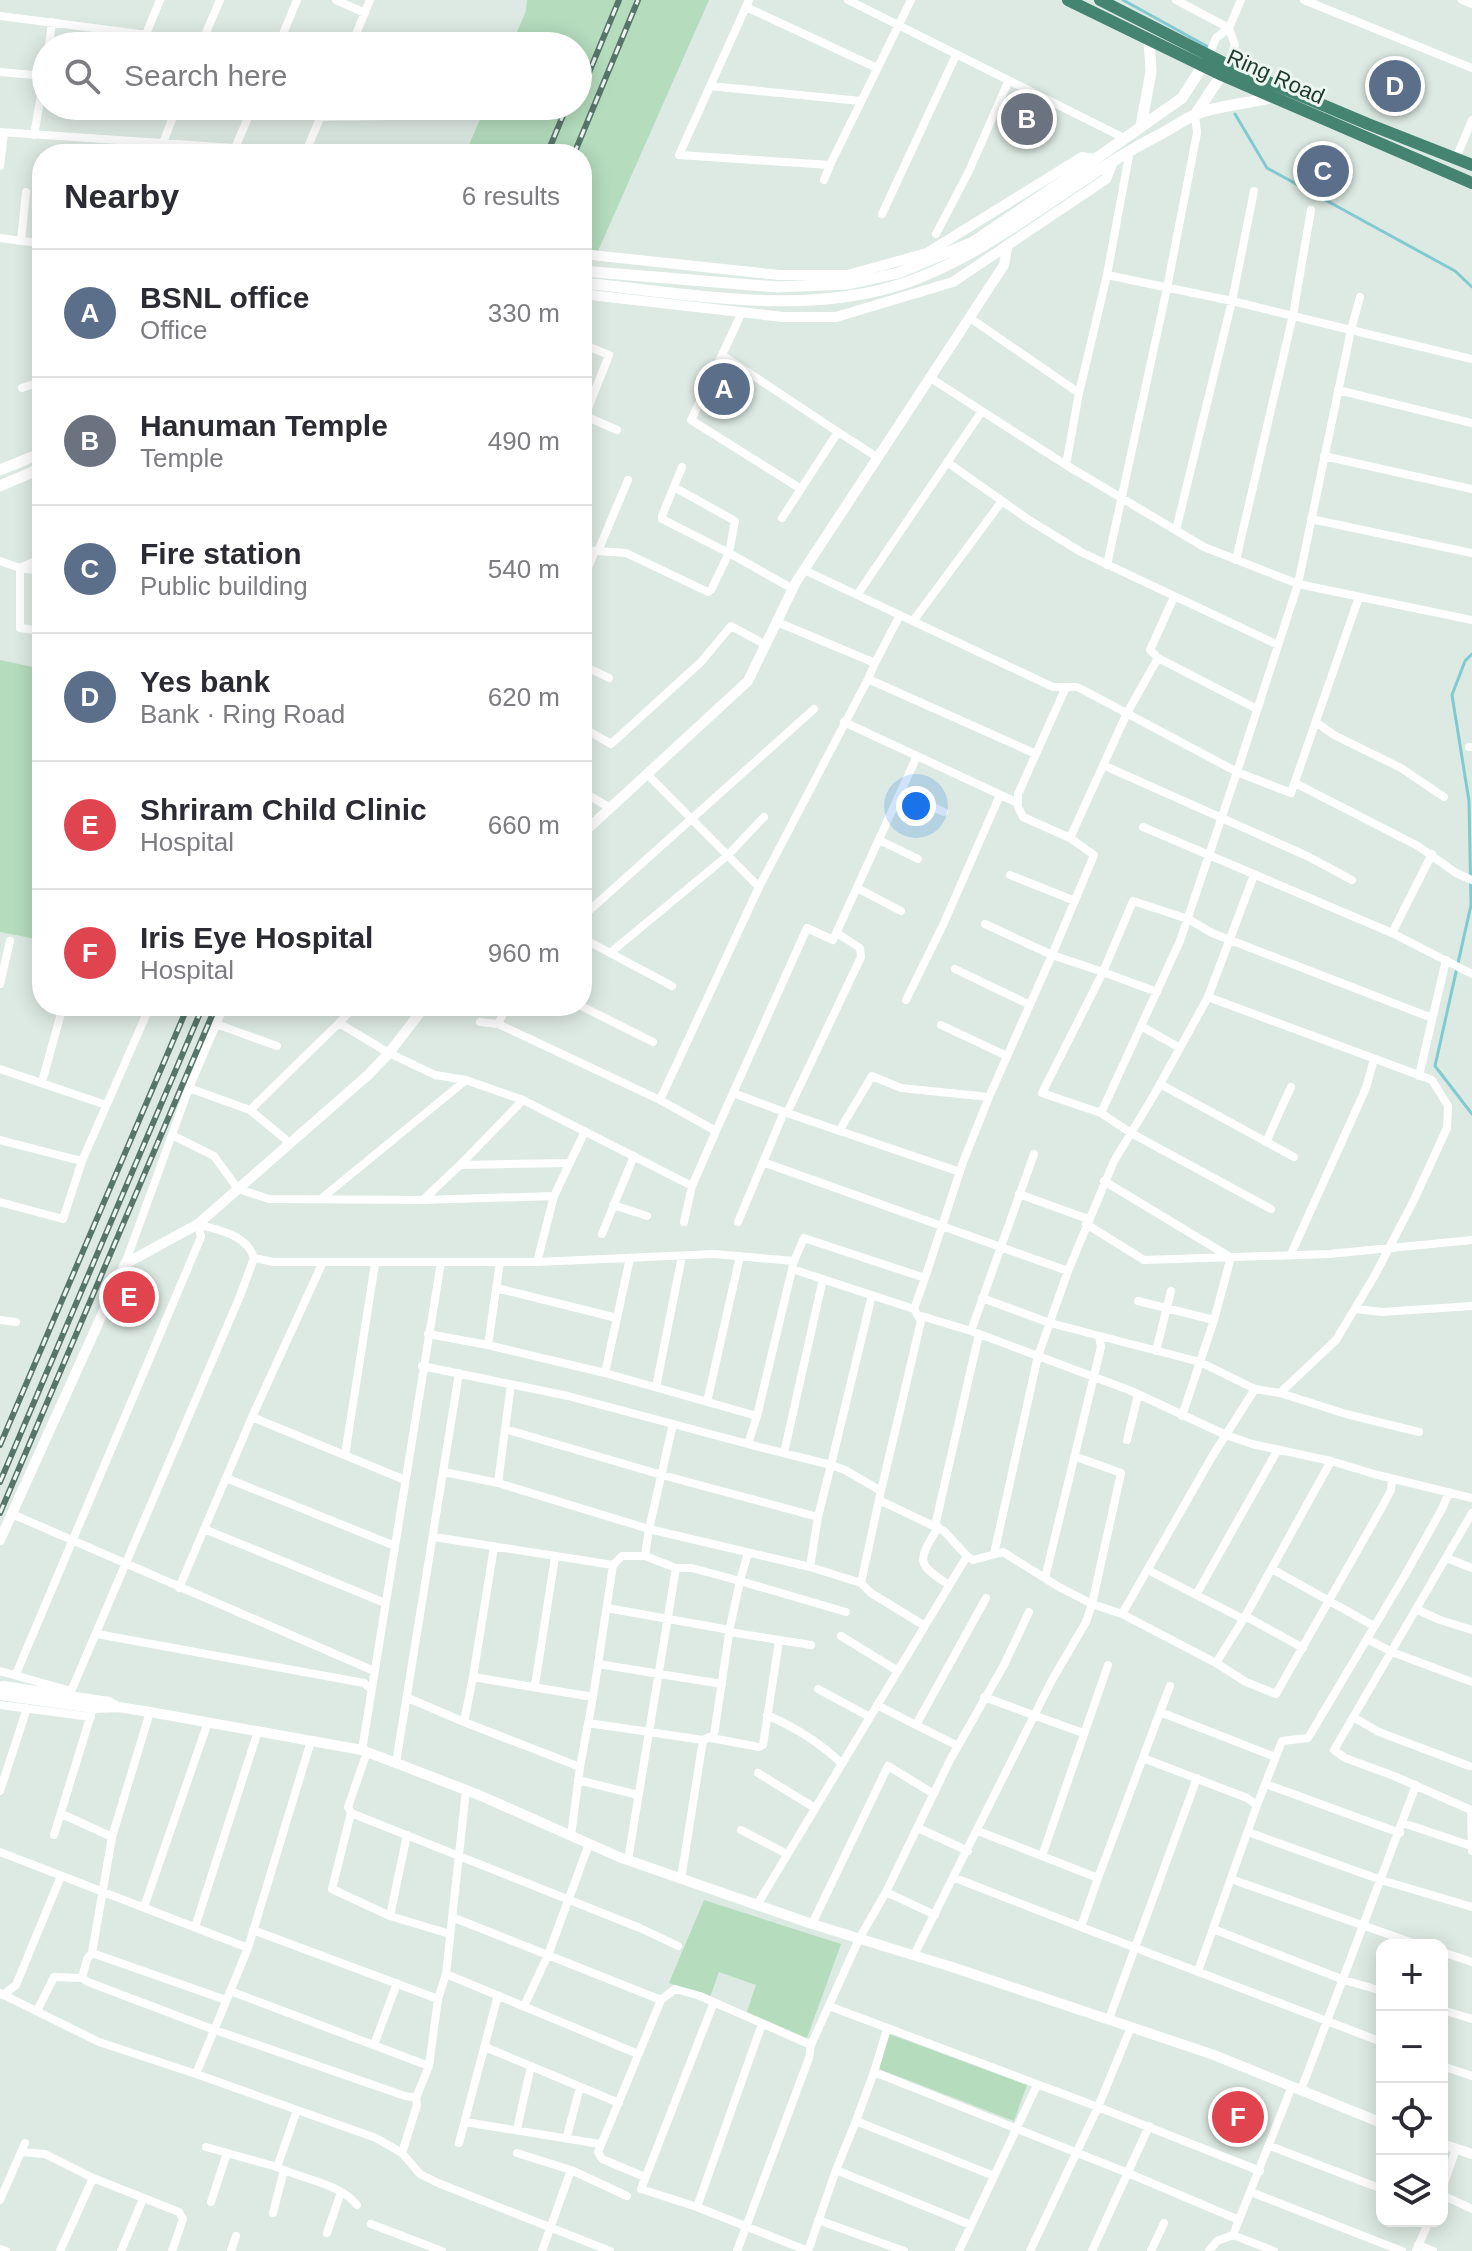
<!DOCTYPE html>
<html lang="en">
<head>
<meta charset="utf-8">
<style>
  body { margin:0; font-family:Arial,sans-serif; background:#f2f2f3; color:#2b2b33 }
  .controls { position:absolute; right:24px; bottom:24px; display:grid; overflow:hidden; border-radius:16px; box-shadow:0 4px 20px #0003 }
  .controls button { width:72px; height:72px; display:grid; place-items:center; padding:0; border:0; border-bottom:2px solid #e1e1e2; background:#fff; color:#2b2b33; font:40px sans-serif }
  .you { position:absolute; left:916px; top:806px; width:28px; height:28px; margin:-20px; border:6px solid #fff; border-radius:50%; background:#1a73e8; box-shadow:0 0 0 12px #1a73e833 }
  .badge { display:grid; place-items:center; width:52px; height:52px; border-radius:50%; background:#0f766e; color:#fff; font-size:26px; font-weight:700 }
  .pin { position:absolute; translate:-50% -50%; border:4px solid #fff; box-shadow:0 2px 8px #0006 }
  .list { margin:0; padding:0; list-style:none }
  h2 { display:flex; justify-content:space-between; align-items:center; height:104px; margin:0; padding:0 32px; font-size:34px }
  h2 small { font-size:26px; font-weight:400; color:#7c7c81 }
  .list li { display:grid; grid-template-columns:52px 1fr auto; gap:24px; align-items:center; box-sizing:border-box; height:128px; padding:0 32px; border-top:2px solid #e1e1e2 }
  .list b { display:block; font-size:30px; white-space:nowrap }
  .list p { margin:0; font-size:26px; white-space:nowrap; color:#7c7c81 }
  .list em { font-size:26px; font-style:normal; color:#7c7c81 }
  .icon { flex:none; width:44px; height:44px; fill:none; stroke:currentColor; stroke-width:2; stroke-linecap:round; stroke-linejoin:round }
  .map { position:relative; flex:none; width:1472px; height:2251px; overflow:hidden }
  .search { position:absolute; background:#fff; box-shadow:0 4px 20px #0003; left:32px; top:32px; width:560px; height:88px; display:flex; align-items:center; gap:20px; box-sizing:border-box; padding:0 28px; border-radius:44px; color:#7c7c81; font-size:30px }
  .panel { position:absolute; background:#fff; box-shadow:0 4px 20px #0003; left:32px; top:144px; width:560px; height:872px; border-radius:32px }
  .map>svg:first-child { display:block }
  .green { fill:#b4dcbd }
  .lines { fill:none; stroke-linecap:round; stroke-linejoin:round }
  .stream { stroke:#81cad2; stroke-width:3 }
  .minor { stroke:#fff; stroke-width:8 }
  .tertiary { stroke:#fff; stroke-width:10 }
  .secondary { stroke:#fff; stroke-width:11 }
  .trunk { stroke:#448471; stroke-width:12 }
  .rail-casing { stroke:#58756c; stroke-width:6 }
  .rail { stroke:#edf6f1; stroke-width:3; stroke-dasharray:9; stroke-linecap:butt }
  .labels { text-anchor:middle; stroke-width:6; stroke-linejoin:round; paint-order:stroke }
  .street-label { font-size:22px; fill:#1e3930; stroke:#edf6f1 }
</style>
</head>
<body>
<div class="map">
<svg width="1472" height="2251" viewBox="0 0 1472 2251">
  <rect width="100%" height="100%" fill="#ddeae3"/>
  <path class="green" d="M527 0H709L598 251 582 250V154H479L467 149 486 106H578V46H511L526 11Z
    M0 660 42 669V940L0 932Z
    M704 1900 841 1944 807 2038 747 2012 756 1985 719 1972 710 1997 669 1983Z
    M889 2034 1027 2085 1014 2121 879 2069Z"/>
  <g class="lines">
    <path class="stream" d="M1123 0 1210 48
      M1235 114 1267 168 1455 271 1472 287
      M1472 654 1465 661 1452 695 1469 801 1471 905 1435 1066 1472 1114"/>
    <path class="minor" d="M336 0 365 13
      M749 0 679 155 830 165 824 180
      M848 0 1124 138
      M1176 0 1229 28 1235 45 1228 65
      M1304 0 1472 68
      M1462 0 1472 4
      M746 7 877 68
      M0 16 202 42 200 46
      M146 34 160 0
      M202 42 220 0
      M49 46 52 22
      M278 46 297 0
      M351 46 370 0
      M1209 55 1216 38 1229 28 1241 0
      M0 72 46 76
      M710 86 861 101
      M321 117 459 115
      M0 132 235 148 253 106
      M34 135 46 67
      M163 143 177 106
      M233 154 235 148 270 154
      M305 154 325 106
      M1456 158 1472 120
      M830 165 911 0
      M0 166 4 133
      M26 192 21 241 42 243
      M882 214 956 55
      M936 234 969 171 1008 82
      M0 238 21 241
      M1107 275 1232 301 1351 330 1298 584 1204 547 1066 465 1079 393 1107 275 1130 150
      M1360 297 1351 330 1472 359
      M40 298H42
      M742 312 722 355 838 432
      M970 318 1079 393
      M582 344 609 355 585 416
      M722 355 691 420 801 489
      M929 377 1066 465
      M22 388 42 381
      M1338 390 1472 423
      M583 415 617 430
      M1324 456 1472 489
      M947 462 1029 520 1081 552 1278 645
      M674 487 735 521 729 553 662 519V516L682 467
      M782 518 838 432 877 457
      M1311 519 1472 553
      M1176 530 1232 301 1254 191
      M582 550 626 553 708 592 711 590 729 553 793 589
      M598 551 628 480
      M1236 560 1293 315 1311 210
      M0 561 20 568 42 571
      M1107 565 1167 288 1197 133 1195 115
      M20 568V628L42 631
      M20 568 42 558
      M804 570 1053 687H1077L1087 692 1237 772 1298 584 1472 620
      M582 582 595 551
      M857 595 982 411
      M913 621 1002 501
      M777 622 875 663 868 679 1036 754
      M1158 658 1150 650 1174 597
      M875 663 900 615
      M582 665 609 678
      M1066 687 1018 794V807L1023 817 1070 838 1094 855 1052 955 1103 972 1042 1093 1101 1113 1180 941 1237 772 1291 793 1359 597
      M844 722 1018 803
      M1316 722 1334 735 1401 768 1444 797
      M582 727 611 744 701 662 731 626 766 645
      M1469 747H1472
      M1103 765 1307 856 1352 880
      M647 774 759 887 868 679
      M1295 783 1418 846 1456 873 1472 880
      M582 791 610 808
      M900 793 944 812
      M1143 827 1392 933 1472 974
      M1070 838 1127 713 1158 658 1257 709
      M879 840 918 859
      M1010 875 1075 901
      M759 887 660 1100 716 1131 807 928 833 940 917 756
      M857 888 901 911
      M582 917 814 709
      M1392 933 1432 854
      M582 938 672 986
      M610 953 727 856 764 817
      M955 969 1030 1005
      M0 984 10 941
      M1157 992 1103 972 1133 901 1188 919 1212 933 1432 1018
      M906 1000 943 925 1000 795
      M224 1006 189 1088 250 1110
      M294 1006 302 1009
      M355 1006 339 1023 389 1053 435 1075 466 1080 523 1100 692 1186 716 1131
      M507 1006 498 1024 660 1100
      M581 1006 653 1042
      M480 1022 498 1024
      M216 1024 277 1046
      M941 1025 1007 1056
      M1141 1026 1180 1048
      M0 1069 106 1105
      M1419 1076 1446 960
      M42 1082 63 1006
      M1160 1084 1294 1157
      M733 1093 787 1113 861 957 860 948 837 933
      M787 1113 960 1172
      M1101 1113 1131 1133 1271 1209
      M839 1131 872 1076 901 1088 989 1097
      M172 1135 214 1156 238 1189 269 1199 423 1200 554 1196 585 1131
      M0 1140 82 1161
      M1266 1142 1291 1087
      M290 1143 250 1110 339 1023
      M763 1162 1068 1271
      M460 1165 523 1100
      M1104 1181 1230 1257
      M1019 1194 1088 1219
      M322 1198 466 1080
      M424 1199 460 1165 569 1163
      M0 1202 63 1219 82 1161 150 1006
      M613 1205 647 1216
      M684 1222 692 1186
      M738 1222 784 1112
      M1086 1224 1144 1260 1329 1254 1472 1240
      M602 1234 634 1156
      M1291 1254 1366 1088 1374 1059
      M630 1258 605 1373 757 1416 794 1261
      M537 1262 554 1196
      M125 1264 189 1088
      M792 1269 914 1309 925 1278
      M496 1288 617 1318
      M872 1295 831 1465 845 1470 881 1491 921 1321 914 1309
      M982 1298 1050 1323 1200 1362 1255 1389 1280 1393 1336 1340 1375 1275 1414 1200 1447 1128 1448 1106 1432 1080 1208 997
      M1138 1301 1214 1320
      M1356 1309 1382 1312 1472 1306
      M918 1315 971 1331 1129 1390 1226 1435 1252 1444 1331 1461 1374 1474 1472 1498
      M0 1320 16 1322
      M971 1331 1034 1154
      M428 1334 488 1345 605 1373
      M488 1345 500 1262
      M1156 1351 1171 1291
      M422 1366 568 1396 748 1444 757 1416
      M656 1387 682 1256
      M1280 1393 1346 1414 1419 1432
      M707 1402 740 1256
      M1182 1416 1214 1320 1231 1257
      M252 1417 405 1480
      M505 1429 662 1475 818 1517 810 1567 649 1529 645 1556H622L613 1565
      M1127 1440 1138 1395
      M748 1444 831 1465 818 1517
      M784 1453 823 1279
      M345 1455 375 1264
      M1074 1456 1121 1473 1092 1604 1122 1614 1213 1455 1255 1389
      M444 1472 498 1483 511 1384
      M226 1478 395 1546
      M498 1483 649 1529 673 1424
      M1472 1513 1334 1750 1345 1758 1394 1776 1471 1810 1472 1851
      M12 1514 374 1671
      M935 1526 979 1334
      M938 1527C918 1561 915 1563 949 1585
      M204 1529 385 1603
      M434 1537 613 1565 593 1697 473 1677 494 1547
      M748 1553 740 1581 846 1612
      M994 1554 1038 1356 1068 1271 1114 1161 1154 1095 1208 997 1254 875
      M1447 1558 1472 1568
      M810 1567 861 1583 880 1495
      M1272 1569 1374 1626
      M1148 1570 1243 1619
      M1045 1578 1101 1347 1099 1336
      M861 1583 871 1593 925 1626
      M179 1588 252 1417 322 1264
      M1196 1595 1277 1451
      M607 1608 730 1630
      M1416 1609 1440 1620 1472 1630
      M1122 1614 1216 1663 1246 1682 1276 1694 1382 1507 1391 1490 1392 1479
      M1245 1616 1303 1648
      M729 1632 811 1645
      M97 1634 364 1683 371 1689
      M841 1636 898 1671
      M1367 1639 1392 1652 1472 1682
      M1216 1663 1246 1615 1331 1461
      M598 1664 722 1684
      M0 1671 71 1691
      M16 1674 201 1237 198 1224C220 1231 246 1234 254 1258L273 1262H537L714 1254 794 1261 804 1238 925 1278 963 1162 989 1097 1052 955 985 924
      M535 1685 555 1557
      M818 1689 870 1717
      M69 1696 240 1296 254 1258
      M984 1697 1083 1733
      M408 1698 464 1722 473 1677
      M0 1705 91 1717
      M877 1705 916 1725
      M1160 1712 1170 1686
      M767 1715C794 1727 821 1743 842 1764
      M1353 1717 1379 1732 1469 1766
      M464 1722 580 1767 593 1697
      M588 1723 703 1740 714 1735 730 1627 740 1581 692 1568H676
      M711 1738 759 1747 763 1745 779 1641
      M958 1746 916 1725 986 1598
      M362 1750 441 1262
      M367 1752 348 1807 351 1813 640 1928 678 1946
      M1143 1758 1247 1798 1257 1805 1198 1971
      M396 1763 459 1373
      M758 1773 815 1808
      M578 1780 638 1795
      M1266 1784 1400 1833
      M0 1791 27 1708
      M1257 1805 1282 1741 1308 1738 1405 1575 1443 1507 1449 1492
      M351 1813 332 1889 390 1916 450 1934
      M62 1814 112 1837 92 1953 87 1959 82 1978
      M1403 1823 1471 1846
      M918 1828 968 1851
      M741 1830 787 1854
      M1248 1832 1381 1880 1472 1907
      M54 1835 93 1708
      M571 1836 580 1767
      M112 1837 150 1712
      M0 1852 248 1948
      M1042 1856 1108 1665
      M628 1860 676 1568 645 1556
      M955 1878 1081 1927 1098 1878 978 1831
      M1098 1878 1160 1712 1275 1757
      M681 1879 703 1740
      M1231 1879 1419 1945
      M886 1892 935 1915
      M757 1905 967 1556 944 1531 879 1500
      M144 1907 208 1722
      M390 1916 407 1835
      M452 1917 661 2000
      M812 1924 888 1766 934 1794
      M195 1927 258 1731
      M1081 1927 1382 2042
      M1213 1929 1344 1980 1382 1991
      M1442 1952 1472 1962
      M92 1953 226 2000
      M914 1955 1052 1680 1086 1622 1092 1604 1059 1587 1003 1552 973 1560 967 1556
      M446 1974 638 2054
      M230 1991 429 2066 438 1999 253 1930
      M0 1993 99 2042 196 2074 248 1948 311 1741
      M3 1995 16 1985 61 1876
      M438 1999 446 1974 466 1790
      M714 2002 641 2189 697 2207 808 2251 836 2170
      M524 2006 548 1955 589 1844
      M829 2006 1098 2107 1131 2027
      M1442 2010 1472 2019
      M37 2011 54 1977 82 1978 88 1982 212 2029 405 2096 416 2098
      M1109 2019 1197 1778
      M887 2029 874 2072 1128 2173 1239 2220
      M374 2045 397 1983
      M485 2047 619 2103
      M1442 2066 1472 2076
      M874 2072 856 2121 994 2176
      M196 2074 376 2138 402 2153 420 2174 438 2183 610 2251
      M1301 2090 1416 1785
      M856 2121 836 2170 971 2225
      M465 2122 600 2144
      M517 2129 531 2066
      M567 2136 580 2087
      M459 2143 498 1995
      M1270 2146 1382 2189
      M206 2147 277 2167 297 2110
      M21 2152 45 2154 93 2178 179 2212 183 2219 172 2251
      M402 2153 417 2105 416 2098 429 2066
      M517 2153 571 2170 627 2196
      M277 2167C301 2179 340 2183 357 2205
      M645 2177 602 2159 598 2152 661 2000 675 1989 700 1996 811 2045 859 1939 886 1892 950 1760 1004 1665 1029 1612
      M1442 2189 1456 2149
      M1251 2192 1402 2251
      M1442 2195 1472 2209
      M0 2200 25 2143
      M211 2202 227 2153
      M697 2207 762 2024
      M273 2213 284 2170
      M818 2220 904 2251
      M371 2224 442 2251
      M327 2233 341 2192
      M1418 2245 1433 2251
      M0 2249 6 2251
      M60 2251 93 2178
      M121 2251 143 2199
      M231 2251 236 2236
      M542 2251 571 2170
      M737 2251 809 2058 811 2045
      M959 2251 1037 2085
      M1030 2251 1098 2107 1260 2171
      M1092 2251 1149 2126
      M1151 2251 1164 2223
      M1209 2251 1217 2241 1233 2235
      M1274 2251 1233 2235 1292 2086
      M1416 2251 1429 2221"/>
    <path class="tertiary" d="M582 254 779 275H848L927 253 1082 157 1096 159
      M582 294 783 317H836L953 282 1106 179 1113 162
      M582 834 748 681 796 582 1004 265 1007 248
      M0 1540 125 1264 198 1224 368 1075 389 1053 425 1006
      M3 1686 109 1702 118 1707
      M0 1695 93 1708 118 1707 150 1712 362 1750 479 1795 619 1857 812 1924 955 1968 1214 2055 1382 2123
      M1442 2144 1472 2154"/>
    <path class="secondary" d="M1195 115 1226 68
      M1141 126 1151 72 1149 39
      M582 271 777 287 848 284 898 273 973 242 1087 165 1182 98 1207 59
      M582 283C688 293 804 318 908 282 1000 249 1072 179 1159 135 1171 129 1183 120 1196 114 1220 105 1248 104 1273 97
      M0 470 42 453
      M0 486 42 468"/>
    <path class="trunk" d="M1068 0 1222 75 1472 183
      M1100 0 1228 65 1368 124 1472 165"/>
    <g class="rail-casing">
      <path id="rail" d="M578 99 619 0
        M547 154 567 106
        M574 154 638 0
        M0 1445 188 1006
        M0 1482 203 1006
        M0 1513 216 1006"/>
    </g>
    <use href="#rail" class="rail"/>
  </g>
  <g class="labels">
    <g class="street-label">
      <text transform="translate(1276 76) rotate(24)" y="8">Ring Road</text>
    </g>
  </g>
</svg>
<div class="controls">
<button>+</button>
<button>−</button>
<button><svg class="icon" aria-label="locate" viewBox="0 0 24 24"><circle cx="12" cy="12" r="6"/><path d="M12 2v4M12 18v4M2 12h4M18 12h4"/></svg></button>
<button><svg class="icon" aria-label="layers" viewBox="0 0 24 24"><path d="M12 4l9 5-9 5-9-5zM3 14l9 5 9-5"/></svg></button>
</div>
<div class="you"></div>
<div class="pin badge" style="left:724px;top:389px;background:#5c6f8a">A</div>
<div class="pin badge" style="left:1027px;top:119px;background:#6b7280">B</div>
<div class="pin badge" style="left:1323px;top:171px;background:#5c6f8a">C</div>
<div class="pin badge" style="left:1395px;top:86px;background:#5c6f8a">D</div>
<div class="pin badge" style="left:129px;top:1297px;background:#e0444e">E</div>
<div class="pin badge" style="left:1238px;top:2117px;background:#e0444e">F</div>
<div class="search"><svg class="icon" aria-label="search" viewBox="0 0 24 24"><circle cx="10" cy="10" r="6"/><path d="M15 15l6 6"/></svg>Search here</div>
<section class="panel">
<h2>Nearby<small>6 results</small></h2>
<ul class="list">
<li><span class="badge" style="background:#5c6f8a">A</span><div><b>BSNL office</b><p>Office</p></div><em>330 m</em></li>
<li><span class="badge" style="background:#6b7280">B</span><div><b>Hanuman Temple</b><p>Temple</p></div><em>490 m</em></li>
<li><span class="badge" style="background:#5c6f8a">C</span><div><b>Fire station</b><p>Public building</p></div><em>540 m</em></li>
<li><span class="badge" style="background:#5c6f8a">D</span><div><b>Yes bank</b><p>Bank · Ring Road</p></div><em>620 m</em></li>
<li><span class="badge" style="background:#e0444e">E</span><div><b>Shriram Child Clinic</b><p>Hospital</p></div><em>660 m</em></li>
<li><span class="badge" style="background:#e0444e">F</span><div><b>Iris Eye Hospital</b><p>Hospital</p></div><em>960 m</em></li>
</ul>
</section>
</div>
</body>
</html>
